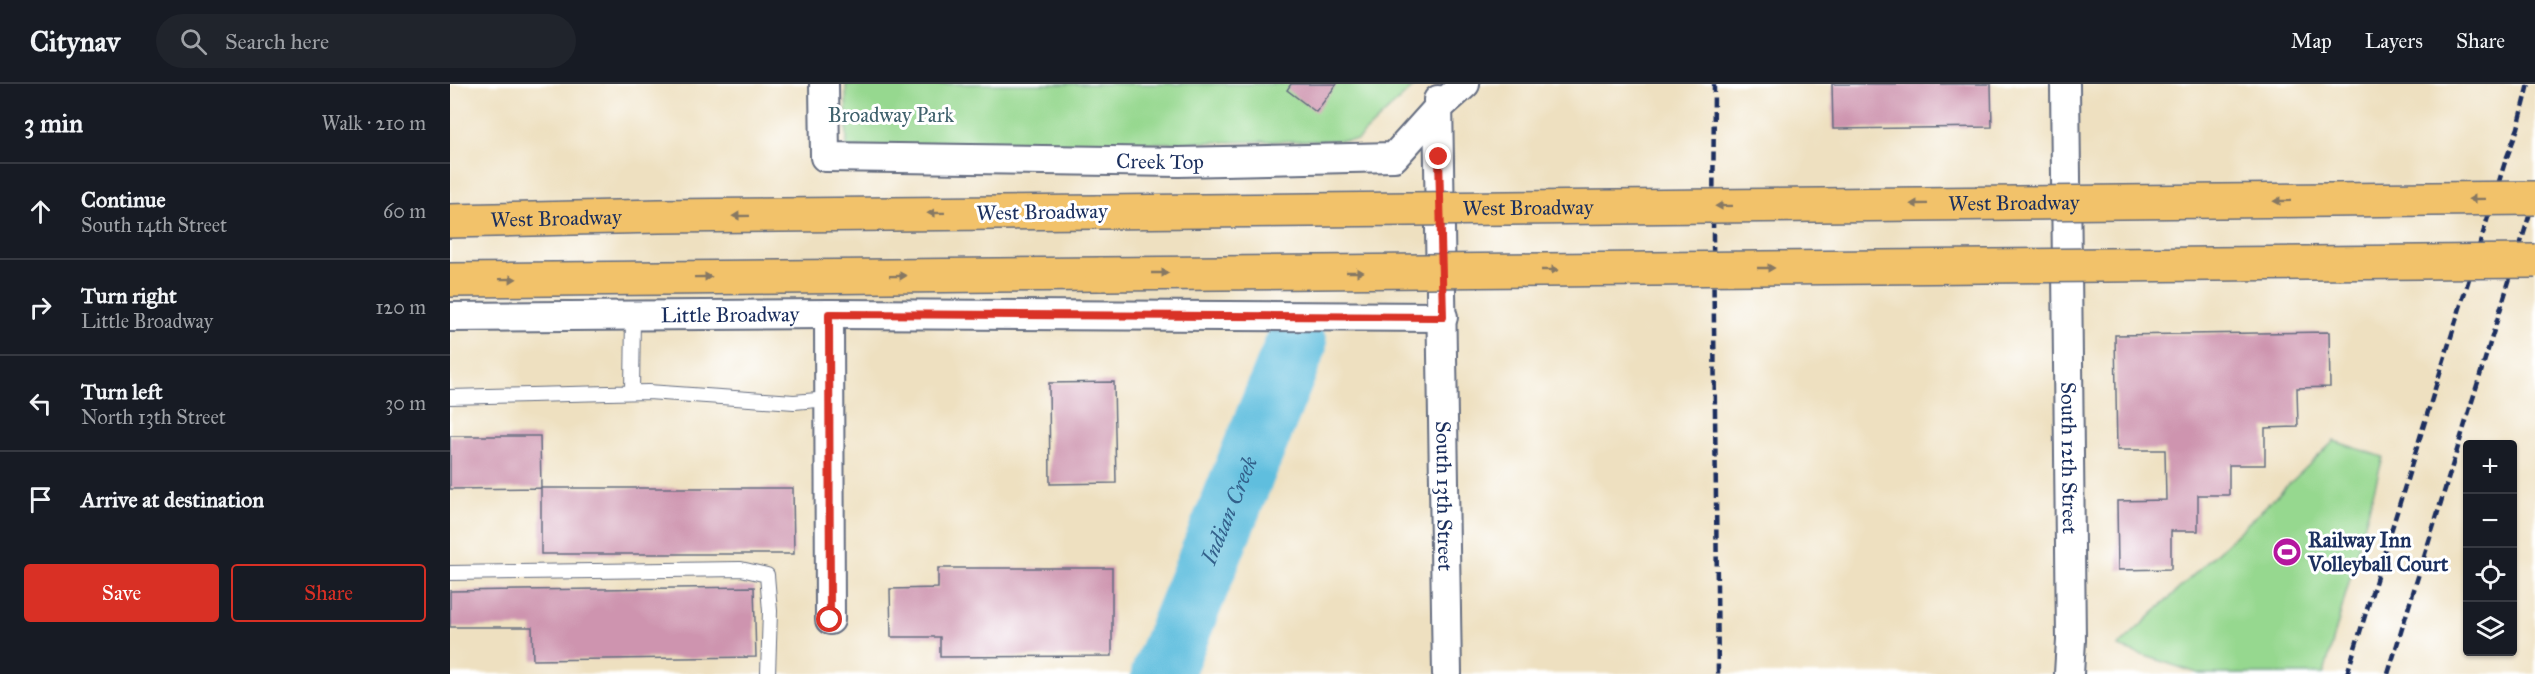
<!DOCTYPE html>
<html lang="en">
<head>
<meta charset="utf-8">
<style>
  body { margin:0; font-family:"IM FELL Great Primer",serif; background:#20242c; color:#f1f3f6 }
  .controls { position:absolute; right:18px; bottom:18px; display:grid; overflow:hidden; border-radius:6px; box-shadow:0 2px 4px #0004 }
  .controls button { width:54px; height:54px; display:grid; place-items:center; padding:0; border:0; border-bottom:2px solid #363941; background:#171b24; color:#f1f3f6; font:30px sans-serif }
  .stop { position:absolute; width:18px; height:18px; margin:-14px; border:4px solid #d93025; border-radius:50%; background:#fff }
  .stop.end { background:#d93025; border-color:#fff; box-shadow:0 2px 6px #0008 }
  .list { margin:0; padding:0; list-style:none }
  h2 { display:flex; justify-content:space-between; align-items:center; height:78px; margin:0; padding:0 24px; font-size:26px }
  h2 small { font-size:20px; font-weight:400; color:#9ea1a6 }
  .list li { display:grid; grid-template-columns:39px 1fr auto; gap:18px; align-items:center; box-sizing:border-box; height:96px; padding:0 24px; border-top:2px solid #363941 }
  .list b { display:block; font-size:22px; white-space:nowrap }
  .list p { margin:0; font-size:20px; white-space:nowrap; color:#9ea1a6 }
  .list em { font-size:20px; font-style:normal; color:#9ea1a6 }
  .actions { display:flex; gap:12px; padding:18px 24px }
  .actions a { flex:1; padding:14px 0; border:2px solid #d93025; border-radius:6px; text-align:center; font-size:21px; color:#d93025 }
  .actions .main { background:#d93025; color:#fff }
  .icon { flex:none; width:33px; height:33px; fill:none; stroke:currentColor; stroke-width:2; stroke-linecap:round; stroke-linejoin:round }
  .map { position:relative; flex:none; width:2085px; height:590px; overflow:hidden }
  header { display:flex; align-items:center; gap:36px; box-sizing:border-box; height:84px; padding:0 30px; background:#171b24; border-bottom:2px solid #363941 }
  header strong { font-size:28px }
  nav { display:flex; gap:33px; margin-inline-start:auto; font-size:21px }
  .search { width:420px; height:54px; background:#20242c; display:flex; align-items:center; gap:15px; box-sizing:border-box; padding:0 21px; border-radius:33px; color:#9ea1a6; font-size:22px }
  main { display:flex }
  aside { flex:1; background:#171b24 }
  .map>svg:first-child { display:block }
  .green { fill:#96d88f; stroke:#588476; stroke-width:1.5 }
  .lines { fill:none; stroke-linecap:round; stroke-linejoin:round }
  .river { stroke:#5fbede; stroke-width:62 }
  .building { fill:#ce94af }
  .lane-casing { stroke:#656d80; stroke-width:16 }
  .street-casing { stroke:#656d80; stroke-width:32 }
  .primary-casing { stroke:#656d80; stroke-width:36 }
  .lane { stroke:#fff; stroke-width:14 }
  .street { stroke:#fff; stroke-width:28 }
  .primary { stroke:#f2c26a; stroke-width:33 }
  .rail { stroke:#1b2f5e; stroke-width:4.5; stroke-dasharray:9 4.5; stroke-linecap:butt }
  .primary-bridge-casing { stroke:#656d80; stroke-width:36; stroke-linecap:butt }
  .primary-bridge { stroke:#f2c26a; stroke-width:33 }
  .oneway { fill:#867864 }
  .route { stroke:#d93025; stroke-width:8 }
  .labels { text-anchor:middle; stroke-width:6; stroke-linejoin:round; paint-order:stroke }
  .park-label { font-size:21px; fill:#40626d; stroke:#fff }
  .street-label { font-size:21px; fill:#1b2f5e; stroke:#fff }
  .poi-label { font-size:21px; font-weight:bold; fill:#1b2f5e; stroke:#fff; text-anchor:start }
  .water-label { font-size:22px; font-style:italic; fill:#33618b; stroke:#fff }
</style>
</head>
<body>
<header>
<strong>Citynav</strong>
<div class="search"><svg class="icon" aria-label="search" viewBox="0 0 24 24"><circle cx="10" cy="10" r="6"/><path d="M15 15l6 6"/></svg>Search here</div>
<nav><a>Map</a><a>Layers</a><a>Share</a></nav>
</header>
<main>
<aside>
<h2>3 min<small>Walk · 210 m</small></h2>
<ul class="list">
<li><svg class="icon" aria-label="ahead" viewBox="0 0 24 24"><path d="M12 20V5M6 11l6-6 6 6"/></svg><div><b>Continue</b><p>South 14th Street</p></div><em>60 m</em></li>
<li><svg class="icon" aria-label="right" viewBox="0 0 24 24"><path d="M7 20v-9h11M14 6l5 5-5 5"/></svg><div><b>Turn right</b><p>Little Broadway</p></div><em>120 m</em></li>
<li><svg class="icon" aria-label="left" viewBox="0 0 24 24"><path d="M17 20v-9H6M10 6l-5 5 5 5"/></svg><div><b>Turn left</b><p>North 13th Street</p></div><em>30 m</em></li>
<li><svg class="icon" aria-label="arrive" viewBox="0 0 24 24"><path d="M6 21V4h12l-3 4 3 4H6"/></svg><div><b>Arrive at destination</b></div></li>
</ul>
<div class="actions"><a class="main">Save</a><a>Share</a></div>
</aside>
<div class="map">
<svg width="2085" height="590" viewBox="0 0 2085 590">
  <rect width="100%" height="100%" fill="#fff"/>
  <filter id="ink" filterUnits="userSpaceOnUse"><feTurbulence type="fractalNoise" baseFrequency=".0167" numOctaves="2"/><feDisplacementMap in="SourceGraphic" scale="12" xChannelSelector="R" yChannelSelector="G"/><feConvolveMatrix kernelMatrix="1 2 1 2 8 2 1 2 1" color-interpolation-filters="sRGB"/></filter>
  <filter id="wash" filterUnits="userSpaceOnUse"><feTurbulence type="fractalNoise" baseFrequency=".008" numOctaves="4" result="noise"/><feDisplacementMap in="SourceGraphic" scale="24" xChannelSelector="R" yChannelSelector="G"/><feGaussianBlur stdDeviation="1.35" result="paint"/><feColorMatrix in="noise" values="0 0 0 0 0 0 0 0 0 0 0 0 0 0 0 0 0 1.4 0 .05"/><feComposite in="paint" operator="in"/></filter>
  <g filter="url(#wash)">
    <rect width="100%" height="100%" fill="#eee0c0"/>
    <path class="green" d="M396 0H966L907 56 397 64Z
      M1884 357 1933 373 1874 590H1750L1668 563Z"/>
    <g class="lines">
      <path class="river" id="s1" d="M712 590 846 261"/>
    </g>
    <g id="blocks">
      <path class="building" d="M841 0H887L866 28 837 6Z
        M1382 0H1541L1542 43 1383 45Z
        M1879 248 1880 303 1847 304 1848 343 1815 344V381H1779V411H1748V447H1721V485L1668 486 1667 417 1716 416 1715 366H1667L1665 251Z
        M664 298 666 399 600 400 599 299Z
        M0 352H90L91 404H343L344 470H91V404L0 405Z
        M488 484H662V572L490 573V553H441L440 505 488 504Z
        M304 503 306 573 83 576 82 543H0V507Z"/>
    </g>
  </g>
  <g filter="url(#ink)">
    <use href="#blocks" fill-opacity="0" stroke="#656d80" stroke-width="1.5"/>
    <g class="lines">
      <g class="lane-casing">
        <path id="lane" d="M182 308 183 231
          M0 313 198 308 344 318 379 315
          M0 489 291 485 317 491 320 527 318 590"/>
      </g>
      <g class="street-casing">
        <g id="street">
          <path id="s2" d="M374 0 375 73 729 78 944 73 988 24 1015 0"/>
          <path id="s3" d="M1615 0 1621 556 1619 590"/>
          <path id="s4" d="M988 16 997 590"/>
          <path d="M379 230 380 536"/>
          <path id="s5" d="M0 233 379 230 993 233"/>
        </g>
      </g>
      <g class="primary-casing">
        <g id="primary">
          <path id="s6" d="M0 137 209 132 649 128"/>
          <path d="M0 196 652 190"/>
        </g>
      </g>
      <use href="#lane" class="lane"/>
      <use href="#street" class="street"/>
      <use href="#primary" class="primary"/>
      <path class="rail" d="M1264 0 1263 154 1268 590
        M1897 590 2055 78 2068 44 2079 0
        M1938 590 2085 113"/>
      <g class="primary-bridge-casing">
        <g id="primary-bridge">
          <path id="s7" d="M649 128 2085 114"/>
          <path d="M652 190 2085 177"/>
        </g>
      </g>
      <use href="#primary-bridge" class="primary-bridge"/>
    </g>
    <defs><path id="oneway-solid" d="M-6-.8H1V-3.2L6.5 0L1 3.2V.8H-6Z" transform="scale(1.5)"/></defs>
    <g class="oneway">
      <use href="#oneway-solid" transform="translate(2027 115) rotate(179)"/>
      <use href="#oneway-solid" transform="translate(1832 117) rotate(179)"/>
      <use href="#oneway-solid" transform="translate(1469 120) rotate(179)"/>
      <use href="#oneway-solid" transform="translate(1274 122) rotate(179)"/>
      <use href="#oneway-solid" transform="translate(486 129) rotate(179)"/>
      <use href="#oneway-solid" transform="translate(291 132) rotate(179)"/>
      <use href="#oneway-solid" transform="translate(1316 184)"/>
      <use href="#oneway-solid" transform="translate(1100 186)"/>
      <use href="#oneway-solid" transform="translate(905 188)"/>
      <use href="#oneway-solid" transform="translate(710 189)"/>
      <use href="#oneway-solid" transform="translate(448 192) rotate(-1)"/>
      <use href="#oneway-solid" transform="translate(253 193) rotate(-1)"/>
      <use href="#oneway-solid" transform="translate(58 195) rotate(-1)"/>
    </g>
  </g>
  <g class="lines" filter="url(#ink)">
    <path class="route" d="M380 536 379 230 993 233 989 73"/>
  </g>
  <defs>
    <g id="stadium-disc" transform="scale(1.5)"><circle r="9.5" fill="#b5179e" stroke="#fff"/><path d="M0-5a6.5 5 0 1 0 0 10a6.5 5 0 1 0 0-10ZM-3.5-1.8h7v3.6h-7Z" fill="#fff"/></g>
  </defs>
  <g fill-rule="evenodd">
    <use href="#stadium-disc" x="1837" y="468"/>
  </g>
  <g class="labels">
    <g class="park-label">
      <text x="441" y="38">Broadway Park</text>
    </g>
    <g class="street-label">
      <text dy="7" stroke="none"><textPath href="#s2" startOffset="408">Creek Top</textPath></text>
      <text dy="7" stroke="none"><textPath href="#s7" startOffset="915">West Broadway</textPath></text>
      <text dy="7" stroke="none"><textPath href="#s7" startOffset="429">West Broadway</textPath></text>
      <text transform="translate(592 128) rotate(-1)" y="7">West Broadway</text>
      <text dy="7" stroke="none"><textPath href="#s6" startOffset="106">West Broadway</textPath></text>
      <text dy="7" stroke="none"><textPath href="#s5" startOffset="280">Little Broadway</textPath></text>
      <text dy="7" stroke="none"><textPath href="#s3" startOffset="374">South 12th Street</textPath></text>
      <text dy="7" stroke="none"><textPath href="#s4" startOffset="396">South 13th Street</textPath></text>
    </g>
    <g class="poi-label">
      <text x="1858" y="463">Railway Inn<tspan x="1858" dy="24">Volleyball Court</tspan></text>
    </g>
    <g class="water-label">
      <text dy="8" stroke="none"><textPath href="#s1" startOffset="177">Indian Creek</textPath></text>
    </g>
  </g>
</svg>
<div class="controls">
<button>+</button>
<button>−</button>
<button><svg class="icon" aria-label="locate" viewBox="0 0 24 24"><circle cx="12" cy="12" r="6"/><path d="M12 2v4M12 18v4M2 12h4M18 12h4"/></svg></button>
<button><svg class="icon" aria-label="layers" viewBox="0 0 24 24"><path d="M12 4l9 5-9 5-9-5zM3 14l9 5 9-5"/></svg></button>
</div>
<div class="stop" style="left:380px;top:536px"></div>
<div class="stop end" style="left:989px;top:73px"></div>
</div>
</main>
</body>
</html>
